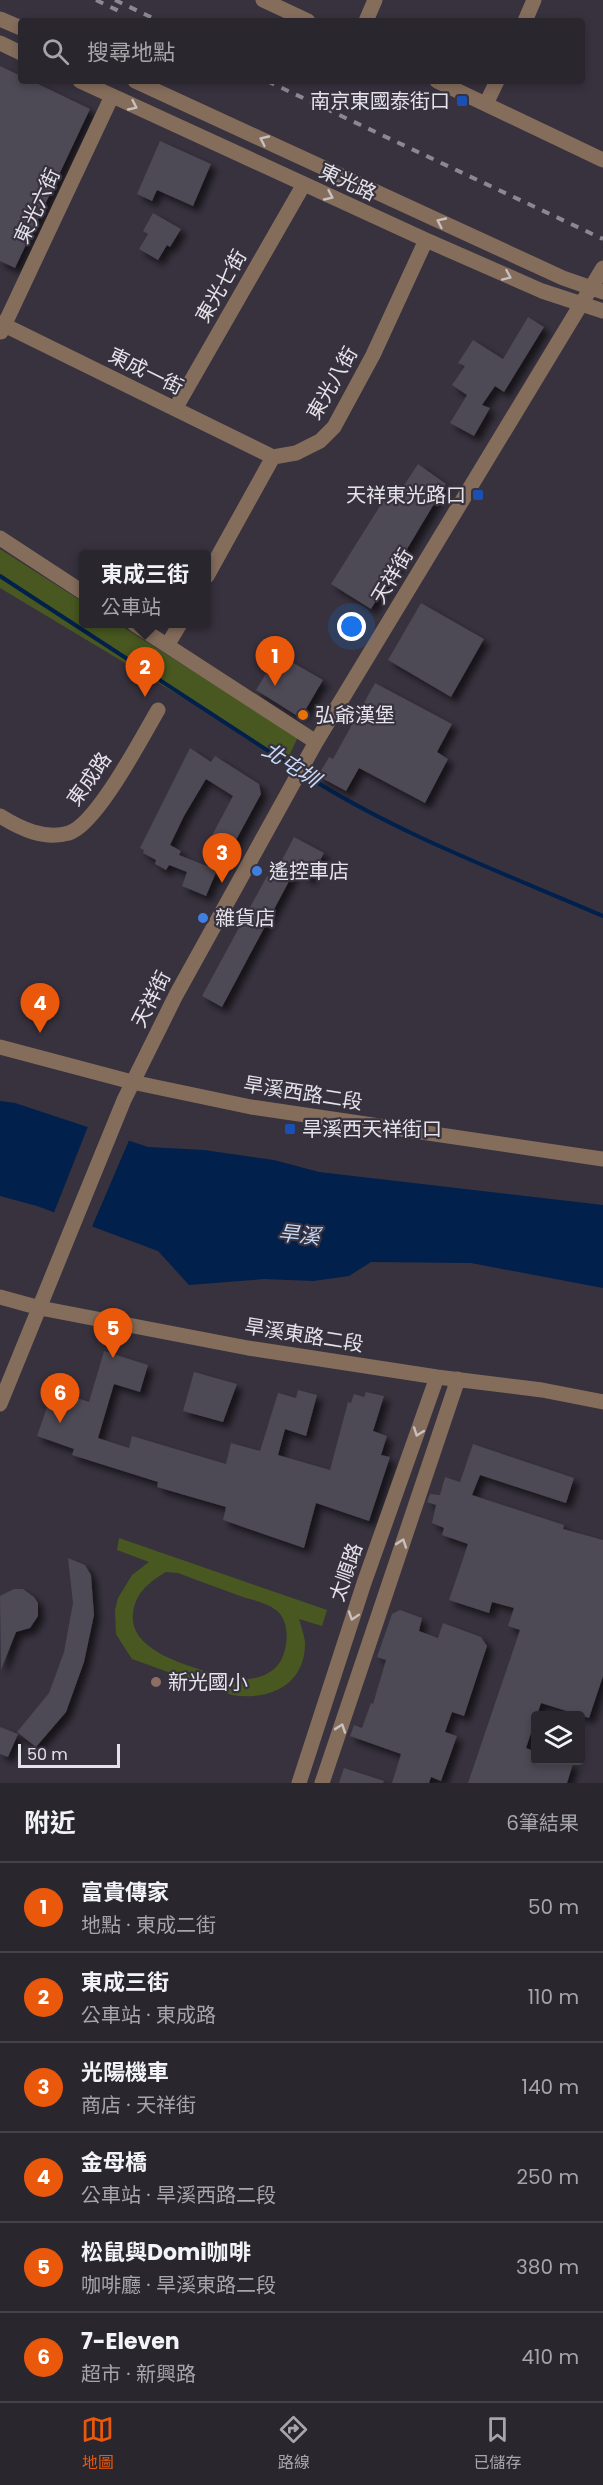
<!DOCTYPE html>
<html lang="zh-TW">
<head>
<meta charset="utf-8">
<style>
  body { margin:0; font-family:Poppins,"Noto Sans TC",sans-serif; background:#35323a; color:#f1f3f6 }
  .controls { position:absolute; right:18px; bottom:18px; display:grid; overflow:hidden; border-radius:6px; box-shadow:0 3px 9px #0003 }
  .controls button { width:54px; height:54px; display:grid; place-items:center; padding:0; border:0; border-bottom:2px solid #45434a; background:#29262e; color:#f1f3f6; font:30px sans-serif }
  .scale { position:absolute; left:18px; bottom:15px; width:102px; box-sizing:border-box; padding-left:6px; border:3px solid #e5e3ea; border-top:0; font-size:16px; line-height:21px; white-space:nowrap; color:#e5e3ea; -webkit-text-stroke:4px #37323e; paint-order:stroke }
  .you { position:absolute; left:352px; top:627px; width:21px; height:21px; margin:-15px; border:4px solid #fff; border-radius:50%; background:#1a73e8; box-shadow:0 0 0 9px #1a73e833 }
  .badge { display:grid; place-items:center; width:39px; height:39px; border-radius:50%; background:#ea580c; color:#fff; font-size:20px; font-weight:700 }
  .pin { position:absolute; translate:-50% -50px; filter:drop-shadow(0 2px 3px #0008) }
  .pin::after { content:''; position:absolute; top:32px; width:21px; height:18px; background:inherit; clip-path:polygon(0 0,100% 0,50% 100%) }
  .popup { position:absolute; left:79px; top:550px; width:132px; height:78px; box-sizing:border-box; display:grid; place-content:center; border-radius:6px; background:#29262e; filter:drop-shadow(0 2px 4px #0005); font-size:20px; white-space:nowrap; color:#a5a5aa }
  .popup b { font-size:22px; color:#f1f3f6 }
  .popup::after { content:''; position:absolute; left:50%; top:100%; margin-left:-12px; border:12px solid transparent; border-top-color:#29262e }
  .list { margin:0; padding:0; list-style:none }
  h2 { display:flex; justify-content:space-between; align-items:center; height:78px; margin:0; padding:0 24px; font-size:26px }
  h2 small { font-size:20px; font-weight:400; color:#a5a5aa }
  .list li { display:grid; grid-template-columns:39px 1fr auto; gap:18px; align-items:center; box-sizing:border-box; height:90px; padding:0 24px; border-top:2px solid #45434a }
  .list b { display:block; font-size:22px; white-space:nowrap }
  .list p { margin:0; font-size:20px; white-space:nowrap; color:#a5a5aa }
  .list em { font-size:20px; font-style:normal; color:#a5a5aa }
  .icon { flex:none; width:33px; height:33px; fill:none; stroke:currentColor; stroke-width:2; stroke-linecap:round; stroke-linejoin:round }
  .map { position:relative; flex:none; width:603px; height:1783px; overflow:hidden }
  .search { position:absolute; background:#29262e; box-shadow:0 3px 9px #0003; left:18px; right:18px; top:18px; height:66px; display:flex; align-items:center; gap:15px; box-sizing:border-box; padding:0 21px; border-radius:6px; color:#a5a5aa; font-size:22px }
  .sheet { height:618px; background:#29262e }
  nav { display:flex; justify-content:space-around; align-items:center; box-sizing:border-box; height:84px; border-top:2px solid #45434a; background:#29262e; font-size:16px; color:#a5a5aa }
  nav a { display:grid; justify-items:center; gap:3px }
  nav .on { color:#ea580c }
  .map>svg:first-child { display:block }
  .green { fill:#485820; fill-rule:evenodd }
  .water { fill:#02204c }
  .pier { fill:#37323e }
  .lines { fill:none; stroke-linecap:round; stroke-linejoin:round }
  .stream { stroke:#02204c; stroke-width:4 }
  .building { fill:#4d4854; filter:url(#shadow) }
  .minor { stroke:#856d5c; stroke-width:15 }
  .rail { stroke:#8c8892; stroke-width:4; stroke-dasharray:8 8; stroke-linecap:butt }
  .oneway { stroke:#c8c0bf }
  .transit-dot { fill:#1a4fb4; stroke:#37323e; stroke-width:2 }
  .food-dot { fill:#e8710a; stroke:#37323e; stroke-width:2 }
  .shop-dot { fill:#3f7fe0; stroke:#37323e; stroke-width:2 }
  .education-dot { fill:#8d6e63; stroke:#37323e; stroke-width:2 }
  .labels { text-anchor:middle; stroke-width:4.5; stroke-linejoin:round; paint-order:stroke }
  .poi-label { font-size:20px; fill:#e5e3ea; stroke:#37323e; text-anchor:start }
  .street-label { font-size:20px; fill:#e5e3ea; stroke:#37323e }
  .water-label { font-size:21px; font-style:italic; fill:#c6dbfa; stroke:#37323e }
</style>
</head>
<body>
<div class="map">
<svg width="603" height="1783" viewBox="0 0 603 1783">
  <defs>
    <filter id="shadow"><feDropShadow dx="5.5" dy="5.5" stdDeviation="3" flood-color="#0009"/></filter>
  </defs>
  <rect width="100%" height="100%" fill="#37323e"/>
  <path class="green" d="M0 549 83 602 84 624H118L298 737 287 760 0 588Z
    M119 1538 327 1610 322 1626 299 1619C301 1626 304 1634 305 1642 306 1685 269 1701 232 1695L132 1659 126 1650 116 1634 115 1610 118 1598 132 1575 149 1562 117 1550ZM166 1572 178 1573C199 1581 221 1589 243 1597 252 1600 264 1602 273 1608 291 1618 289 1647 280 1662 270 1677 252 1680 235 1680 206 1670 128 1656 133 1614 135 1593 149 1582 166 1572Z"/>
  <path class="water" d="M0 1101 15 1103 148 1147 204 1150 274 1160 319 1172 603 1205V1288L471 1263 371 1262 349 1276 313 1281 264 1279 189 1285 158 1251 37 1206 0 1196Z"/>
  <path class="pier" d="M89 1124 130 1138 91 1229 53 1215Z"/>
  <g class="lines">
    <path class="stream" d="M0 576 296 769
      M302 773C395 833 501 872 603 916"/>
  </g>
  <path class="building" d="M0 66 21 76V81H32L90 109 15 268 0 261Z
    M160 141 211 164 193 206 157 190 152 201 137 194Z
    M153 213 181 229 170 247 167 245 158 260 139 249 148 234 143 231Z
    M528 317 544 327 504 392 495 386 482 405 490 408 474 436 450 423 467 395 452 385 465 366 458 363 473 340 503 359Z
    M418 464 446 484 371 609 331 584 395 482 403 487Z
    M421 603 484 639 451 697 388 660Z
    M285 658 323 680 303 714 296 715 256 690 267 672 274 676Z
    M375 683 452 724 437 752 448 759 425 803 359 768 346 791 318 776 329 757 333 759Z
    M190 748 211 762 215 756 259 784 261 794 230 851 209 841 233 796 206 779 184 816 170 845 181 851 179 855 217 870 206 896 182 886 187 872 169 865 166 870 155 864 156 860 143 853 144 850 140 848Z
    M294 837 324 853 310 879 295 870 222 1007 202 996 267 876 272 879Z
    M104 1351 148 1365 140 1392 114 1384 98 1438 129 1448 132 1436 226 1464 231 1443 260 1451 278 1393 296 1398 298 1390 317 1395 306 1436 285 1429 278 1455 330 1470 348 1402 351 1403 354 1394 364 1397 366 1392 384 1396 373 1431 387 1436 381 1455 390 1457 369 1521 316 1503 304 1548 223 1520 226 1507 157 1487 158 1482 72 1455 74 1449 37 1436 53 1390 89 1402Z
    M194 1372 237 1384 223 1422 183 1411Z
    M473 1444 574 1478 566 1503 480 1475 472 1495 564 1525 563 1529 603 1540V1676L589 1718 541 1703 526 1748 536 1752V1761H562L573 1764 567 1783H468L520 1630 508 1626 514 1608 492 1602 489 1613 449 1600 468 1544 442 1535 444 1528 432 1523 436 1505 427 1502 430 1494 440 1495 445 1477 460 1482Z
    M68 1558 85 1565 91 1575 94 1615 84 1662 66 1712 36 1747 17 1732 49 1693 64 1652 73 1603Z
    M14 1589H23L34 1597 38 1603V1616L30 1628 16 1632 1 1670 0 1596Z
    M400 1610 422 1618 419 1631 438 1638 443 1623 481 1637 487 1646 464 1716 452 1712 445 1732 457 1736 441 1781 431 1777 429 1783H392L401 1754 350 1736 354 1725 362 1728 371 1703 373 1704 386 1660 377 1657 392 1614Z
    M0 1727 18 1734 8 1757 0 1754Z
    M344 1768 384 1781 383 1783H339Z"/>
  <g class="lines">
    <path class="minor" d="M263 0 308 21
      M0 19 21 28
      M366 21 375 0
      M525 21 534 0
      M0 43 21 53
      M80 81 426 240 542 291 603 311
      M135 81 563 278 603 292
      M437 81 603 160
      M486 104 497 81
      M0 323 273 457
      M1 332 112 96
      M175 409 304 184
      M0 538 84 593
      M207 576 273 457 296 453 320 441 334 427 373 355 426 240
      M134 624 316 742
      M168 644 180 624
      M0 816C21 829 44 840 69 833 97 824 142 737 158 710
      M0 1047 132 1082 251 1107 603 1159
      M0 1297 40 1308 248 1348 437 1377 542 1390 603 1402
      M0 1404 124 1100 176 995 316 742 603 268
      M299 1783 364 1583 437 1377
      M322 1783 458 1379"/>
    <path class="rail" d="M96 0 123 13
      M115 0 159 21
      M267 81 603 239"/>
  </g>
  <defs><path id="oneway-chevron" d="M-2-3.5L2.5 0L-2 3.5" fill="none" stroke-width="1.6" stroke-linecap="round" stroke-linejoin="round" transform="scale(1.5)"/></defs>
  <g class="oneway">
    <use href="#oneway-chevron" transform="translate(133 106) rotate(25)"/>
    <use href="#oneway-chevron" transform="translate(264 140) rotate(-155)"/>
    <use href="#oneway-chevron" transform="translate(329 196) rotate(25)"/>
    <use href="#oneway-chevron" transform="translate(441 222) rotate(-155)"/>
    <use href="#oneway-chevron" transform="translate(507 276) rotate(24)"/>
    <use href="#oneway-chevron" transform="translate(418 1432) rotate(110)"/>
    <use href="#oneway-chevron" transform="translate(402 1543) rotate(-71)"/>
    <use href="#oneway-chevron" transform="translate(353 1616) rotate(108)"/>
    <use href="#oneway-chevron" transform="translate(341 1728) rotate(-71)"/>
  </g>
  <g class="transit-dot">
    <rect x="456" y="95" width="12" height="12" rx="3"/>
    <rect x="472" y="489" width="12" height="12" rx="3"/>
    <rect x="284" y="1123" width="12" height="12" rx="3"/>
  </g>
  <circle class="food-dot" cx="303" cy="715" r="6"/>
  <g class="shop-dot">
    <circle cx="257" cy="871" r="6"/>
    <circle cx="203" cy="918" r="6"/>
  </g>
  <circle class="education-dot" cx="156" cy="1682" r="6"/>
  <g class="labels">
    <g class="poi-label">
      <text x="450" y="108" text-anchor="end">南京東國泰街口</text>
      <text x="466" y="502" text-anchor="end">天祥東光路口</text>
      <text x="315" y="722">弘爺漢堡</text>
      <text x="269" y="878">遙控車店</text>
      <text x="215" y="925">雜貨店</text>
      <text x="302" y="1136">旱溪西天祥街口</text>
      <text x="168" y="1689">新光國小</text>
    </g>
    <g class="street-label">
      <text transform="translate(348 182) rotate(25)" y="7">東光路</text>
      <text transform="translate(37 206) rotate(-65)" y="7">東光六街</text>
      <text transform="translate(221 286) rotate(-60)" y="7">東光七街</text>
      <text transform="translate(146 371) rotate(26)" y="7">東成一街</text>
      <text transform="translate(332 383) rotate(-60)" y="7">東光八街</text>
      <text transform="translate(392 576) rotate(-59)" y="7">天祥街</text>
      <text transform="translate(89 779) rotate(-55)" y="7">東成路</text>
      <text transform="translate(151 999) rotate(-63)" y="7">天祥街</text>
      <text transform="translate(303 1093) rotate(9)" y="7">旱溪西路二段</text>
      <text transform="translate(304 1335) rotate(9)" y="7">旱溪東路二段</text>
      <text transform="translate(346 1572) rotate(-71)" y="7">太順路</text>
    </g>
    <g class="water-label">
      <text transform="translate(291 765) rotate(33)" y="7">北屯圳</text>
      <text transform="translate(299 1235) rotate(6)" y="7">旱溪</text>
    </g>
  </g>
</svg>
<div class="controls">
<button><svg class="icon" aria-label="layers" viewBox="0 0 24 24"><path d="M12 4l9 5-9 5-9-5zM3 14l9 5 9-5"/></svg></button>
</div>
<div class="scale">50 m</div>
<div class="you"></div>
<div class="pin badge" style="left:275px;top:686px">1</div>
<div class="pin badge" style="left:145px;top:697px">2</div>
<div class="popup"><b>東成三街</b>公車站</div>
<div class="pin badge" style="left:222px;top:883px">3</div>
<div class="pin badge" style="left:40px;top:1033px">4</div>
<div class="pin badge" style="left:113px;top:1358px">5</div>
<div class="pin badge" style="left:60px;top:1423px">6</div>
<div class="search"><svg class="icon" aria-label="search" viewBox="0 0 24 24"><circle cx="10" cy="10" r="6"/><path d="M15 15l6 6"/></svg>搜尋地點</div>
</div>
<section class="sheet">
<h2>附近<small>6筆結果</small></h2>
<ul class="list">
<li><span class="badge">1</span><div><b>富貴傳家</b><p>地點 · 東成二街</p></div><em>50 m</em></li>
<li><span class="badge">2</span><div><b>東成三街</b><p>公車站 · 東成路</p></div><em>110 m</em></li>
<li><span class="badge">3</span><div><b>光陽機車</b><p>商店 · 天祥街</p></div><em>140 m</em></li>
<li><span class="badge">4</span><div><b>金母橋</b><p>公車站 · 旱溪西路二段</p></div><em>250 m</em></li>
<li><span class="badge">5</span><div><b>松鼠與Domi咖啡</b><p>咖啡廳 · 旱溪東路二段</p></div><em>380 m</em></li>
<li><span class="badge">6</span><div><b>7-Eleven</b><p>超市 · 新興路</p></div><em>410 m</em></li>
</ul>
</section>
<nav>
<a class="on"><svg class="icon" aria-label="map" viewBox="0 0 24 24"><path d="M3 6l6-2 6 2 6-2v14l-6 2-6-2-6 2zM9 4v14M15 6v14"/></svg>地圖</a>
<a><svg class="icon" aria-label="directions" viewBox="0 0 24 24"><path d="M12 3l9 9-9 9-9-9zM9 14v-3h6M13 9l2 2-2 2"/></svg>路線</a>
<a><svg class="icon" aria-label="saved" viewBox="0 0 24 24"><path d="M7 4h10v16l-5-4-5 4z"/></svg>已儲存</a>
</nav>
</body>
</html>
